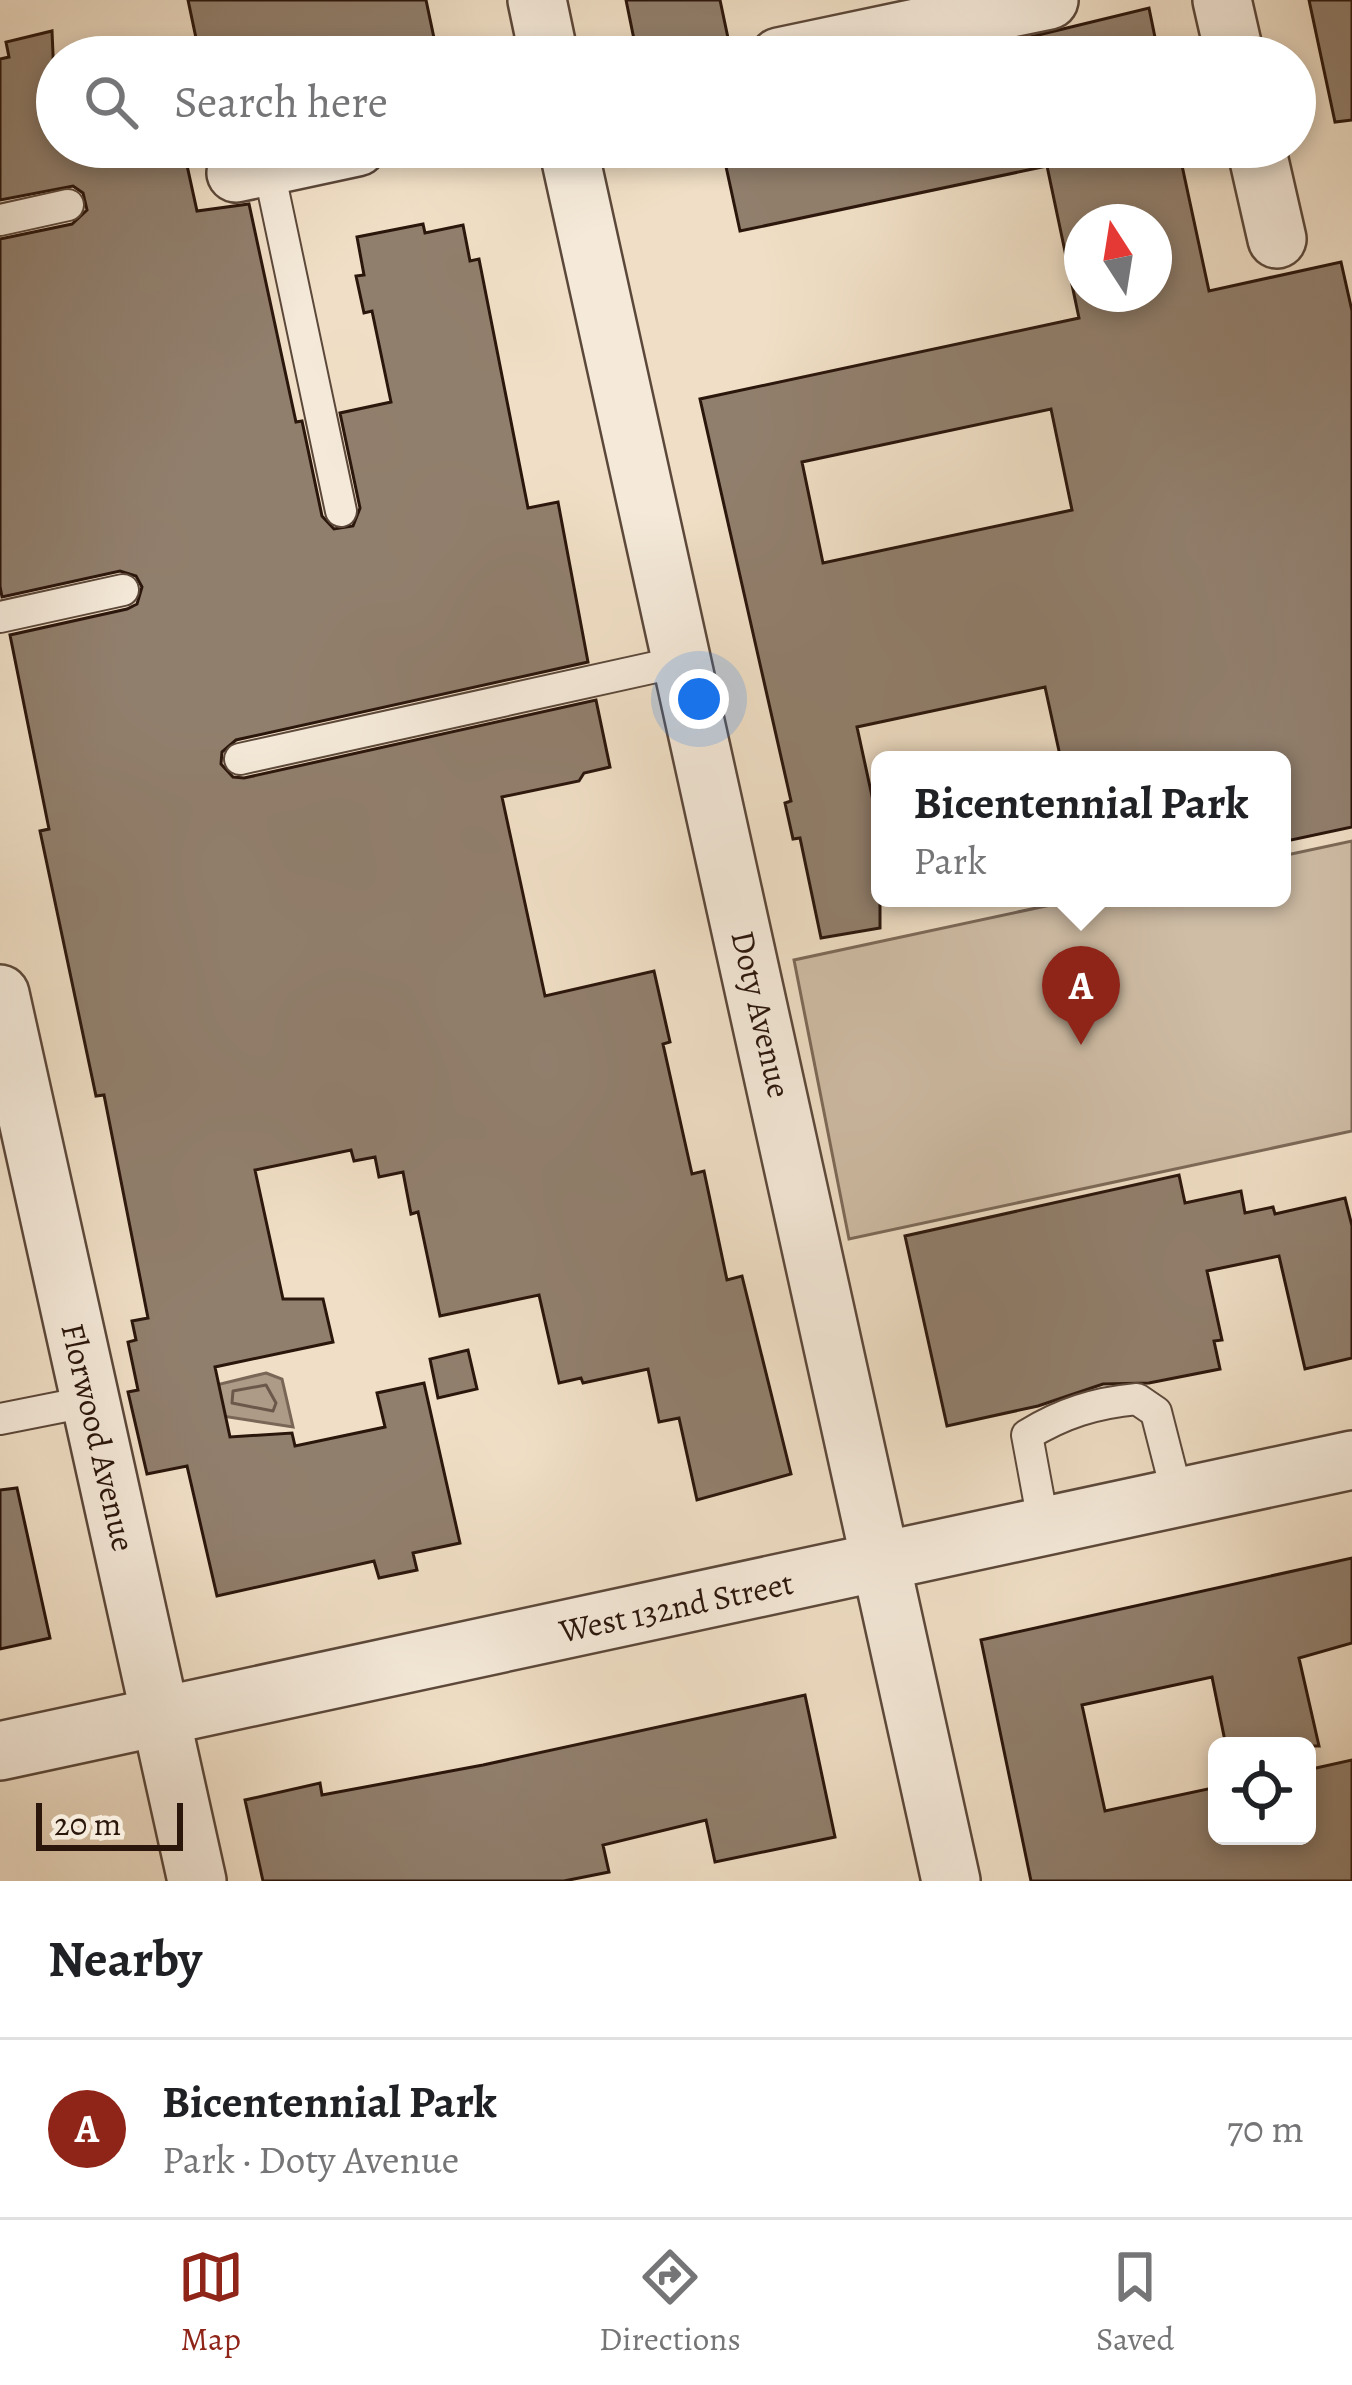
<!DOCTYPE html>
<html lang="en">
<head>
<meta charset="utf-8">
<style>
  body { margin:0; font-family:Alegreya,serif; background:#f2f2f2; color:#202124 }
  .controls { position:absolute; right:36px; bottom:36px; display:grid; overflow:hidden; border-radius:18px; box-shadow:0 6px 18px #0003 }
  .controls button { width:108px; height:108px; display:grid; place-items:center; padding:0; border:0; border-bottom:3px solid #e0e0e0; background:#fff; color:#202124; font:60px sans-serif }
  .compass { position:absolute; left:1064px; top:204px; width:108px; height:108px; border-radius:50%; background:#fff; box-shadow:0 6px 18px #0003; rotate:348deg }
  .scale { position:absolute; left:36px; bottom:30px; width:147px; box-sizing:border-box; padding-left:12px; border:6px solid #2b160c; border-top:0; font-size:33px; line-height:42px; white-space:nowrap; color:#2b160c; -webkit-text-stroke:9px #f5eada; paint-order:stroke }
  .you { position:absolute; left:699px; top:699px; width:42px; height:42px; margin:-30px; border:9px solid #fff; border-radius:50%; background:#1a73e8; box-shadow:0 0 0 18px #1a73e833 }
  .badge { display:grid; place-items:center; width:78px; height:78px; border-radius:50%; background:#8f2418; color:#fff; font-size:39px; font-weight:700 }
  .pin { position:absolute; translate:-50% -99px; filter:drop-shadow(0 3px 6px #0008) }
  .pin::after { content:''; position:absolute; top:63px; width:42px; height:36px; background:inherit; clip-path:polygon(0 0,100% 0,50% 100%) }
  .popup { position:absolute; left:871px; top:751px; width:420px; height:156px; box-sizing:border-box; display:grid; place-content:center; border-radius:18px; background:#fff; filter:drop-shadow(0 3px 9px #0005); font-size:39px; white-space:nowrap; color:#757577 }
  .popup b { font-size:45px; color:#202124 }
  .popup::after { content:''; position:absolute; left:50%; top:100%; margin-left:-24px; border:24px solid transparent; border-top-color:#fff }
  .list { margin:0; padding:0; list-style:none }
  h2 { display:flex; justify-content:space-between; align-items:center; height:156px; margin:0; padding:0 48px; font-size:51px }
  h2 small { font-size:39px; font-weight:400; color:#757577 }
  .list li { display:grid; grid-template-columns:78px 1fr auto; gap:36px; align-items:center; box-sizing:border-box; height:180px; padding:0 48px; border-top:3px solid #e0e0e0 }
  .list b { display:block; font-size:45px; white-space:nowrap }
  .list p { margin:0; font-size:39px; white-space:nowrap; color:#757577 }
  .list em { font-size:39px; font-style:normal; color:#757577 }
  .icon { flex:none; width:66px; height:66px; fill:none; stroke:currentColor; stroke-width:2; stroke-linecap:round; stroke-linejoin:round }
  .map { position:relative; flex:none; width:1352px; height:1881px; overflow:hidden }
  .search { position:absolute; background:#fff; box-shadow:0 6px 18px #0003; left:36px; right:36px; top:36px; height:132px; display:flex; align-items:center; gap:30px; box-sizing:border-box; padding:0 42px; border-radius:66px; color:#757577; font-size:45px }
  .sheet { height:336px; background:#fff }
  nav { display:flex; justify-content:space-around; align-items:center; box-sizing:border-box; height:168px; border-top:3px solid #e0e0e0; background:#fff; font-size:33px; color:#757577 }
  nav a { display:grid; justify-items:center; gap:6px }
  nav .on { color:#8f2418 }
  .map>svg:first-child { display:block }
  .green { fill:#cfbda6; stroke:#7d6a59; stroke-width:3 }
  .water { fill:#ad9b87; stroke:#796656; stroke-width:3 }
  .lines { fill:none; stroke-linecap:round; stroke-linejoin:round }
  .shore { stroke:#6c584a; stroke-width:3 }
  .building { fill:#917f6d; stroke:#2b160c; stroke-width:3; fill-rule:evenodd }
  .service-casing { stroke:#5c483a; stroke-width:34 }
  .minor-casing { stroke:#5c483a; stroke-width:62 }
  .service { stroke:#f5eada; stroke-width:30 }
  .minor { stroke:#f5eada; stroke-width:57 }
  .labels { text-anchor:middle; stroke-width:10; stroke-linejoin:round; paint-order:stroke }
  .street-label { font-size:33px; fill:#2b160c; stroke:#f5eada }
</style>
</head>
<body>
<div class="map">
<svg width="1352" height="1881" viewBox="0 0 1352 1881">
  <rect width="100%" height="100%" fill="#f0dfc6"/>
  <filter id="stains"><feTurbulence type="fractalNoise" baseFrequency=".00167" numOctaves="4"/><feColorMatrix values="0 0 0 0 .2 0 0 0 0 .09 0 0 0 0 .02 0 0 0 .5 -.17"/></filter>
  <radialGradient id="worn" r=".72"><stop offset=".6" stop-color="#630" stop-opacity="0"/><stop offset="1" stop-color="#630" stop-opacity=".3"/></radialGradient>
  <path class="green" d="M1352 841V1131L849 1239 794 960 1083 898H1282V856Z"/>
  <path class="water" d="M266 1373 282 1379 293 1427 222 1416 216 1385Z"/>
  <g class="lines">
    <path class="shore" d="M266 1385 276 1403 273 1411 232 1403 233 1391Z"/>
  </g>
  <path class="building" d="M188 0H426L438 57H200Z
    M626 0H720L728 38 637 54Z
    M1309 0H1352V120L1335 122Z
    M1149 8 1159 57H1003L1001 44Z
    M52 31 57 147H183L197 211 249 204 296 422 302 421 322 516 334 529 353 526 360 508 340 413 391 402 372 311 364 313 356 276 364 275 357 237 423 224 425 233 463 225 470 261 479 259 528 508 558 502 588 662 236 740 222 752 221 764 233 777 244 778 596 700 610 767 584 773 579 781 502 797 545 996 654 971 670 1042 663 1044 692 1174 704 1171 727 1280 742 1276 791 1474 697 1500 679 1418 659 1422 648 1369 583 1383 581 1378 559 1383 539 1295 440 1316 418 1212 411 1214 403 1172 379 1177 375 1157 354 1161 351 1150 255 1170 283 1299H323L333 1342 215 1367 230 1437 292 1433 295 1446 385 1427 377 1393 424 1383 460 1543 413 1553 417 1570 379 1578 374 1561 217 1596 187 1466 147 1474 128 1392 138 1390 128 1342 136 1340 132 1321 148 1318 104 1095 96 1096 40 831 49 829 10 635 127 609 137 604 142 587 136 576 120 571 2 597 0 586V239L72 224 87 210 83 193 73 186 0 200V59L9 57 6 42Z
    M749 147H1178L1209 291 1341 262 1352 311V827L1282 842V760H1061L1045 687 857 727 880 833V928L821 938 800 838 793 839 785 803 791 801 700 399 1079 318 1047 166 740 231 723 153ZM1082 222H1154V294H1082ZM1051 409 1072 510 823 563 802 462Z
    M1179 1175 1185 1203 1241 1191 1245 1213 1273 1207 1275 1214 1345 1198 1352 1226V1358L1305 1369 1279 1256 1207 1271 1222 1340 1214 1341 1220 1369 1149 1383 1103 1384 1038 1406 947 1426 905 1236Z
    M468 1350 477 1389 438 1398 430 1359Z
    M17 1488 50 1638 0 1649V1490Z
    M1352 1558V1643L1299 1658 1319 1746H1226L1212 1677 1082 1705 1105 1811 1217 1787V1836H1307V1770L1352 1760V1881H1031L981 1640Z
    M805 1695 835 1837 715 1862 706 1820 603 1845 609 1872 564 1881H263L245 1800 320 1783 322 1795 483 1765Z"/>
  <g class="lines">
    <g class="service-casing">
      <path id="service" d="M268 166 341 511
        M0 220 68 205
        M0 617 123 590
        M240 759 683 661
        M0 1419 91 1401
        M1044 1527 1027 1435C1063 1413 1095 1403 1137 1399L1156 1412 1178 1498"/>
    </g>
    <g class="minor-casing">
      <path id="minor" d="M537 0 549 57
        M1222 0 1235 57
        M779 57 1049 0
        M568 147 951 1881
        M1256 147 1277 239
        M236 173 357 147
        M0 994 197 1881
        M0 1751 1352 1460"/>
    </g>
    <use href="#service" class="service"/>
    <use href="#minor" class="minor"/>
  </g>
  <g class="labels">
    <g class="street-label">
      <text transform="translate(762 1014) rotate(77)" y="12">Doty Avenue</text>
      <text transform="translate(99 1437) rotate(77)" y="12">Florwood Avenue</text>
      <text transform="translate(676 1606) rotate(-12)" y="12">West 132nd Street</text>
    </g>
  </g>
  <rect width="100%" height="100%" filter="url(#stains)"/>
  <rect width="100%" height="100%" fill="url(#worn)"/>
</svg>
<div class="controls">
<button><svg class="icon" aria-label="locate" viewBox="0 0 24 24"><circle cx="12" cy="12" r="6"/><path d="M12 2v4M12 18v4M2 12h4M18 12h4"/></svg></button>
</div>
<svg class="compass" viewBox="-18 -18 36 36"><path d="M0-13l5 13h-10z" fill="#e53935"/><path d="M0 13l5-13h-10z" fill="#757577"/></svg>
<div class="scale">20 m</div>
<div class="you"></div>
<div class="pin badge" style="left:1081px;top:1045px">A</div>
<div class="popup"><b>Bicentennial Park</b>Park</div>
<div class="search"><svg class="icon" aria-label="search" viewBox="0 0 24 24"><circle cx="10" cy="10" r="6"/><path d="M15 15l6 6"/></svg>Search here</div>
</div>
<section class="sheet">
<h2>Nearby<small></small></h2>
<ul class="list">
<li><span class="badge">A</span><div><b>Bicentennial Park</b><p>Park · Doty Avenue</p></div><em>70 m</em></li>
</ul>
</section>
<nav>
<a class="on"><svg class="icon" aria-label="map" viewBox="0 0 24 24"><path d="M3 6l6-2 6 2 6-2v14l-6 2-6-2-6 2zM9 4v14M15 6v14"/></svg>Map</a>
<a><svg class="icon" aria-label="directions" viewBox="0 0 24 24"><path d="M12 3l9 9-9 9-9-9zM9 14v-3h6M13 9l2 2-2 2"/></svg>Directions</a>
<a><svg class="icon" aria-label="saved" viewBox="0 0 24 24"><path d="M7 4h10v16l-5-4-5 4z"/></svg>Saved</a>
</nav>
</body>
</html>
